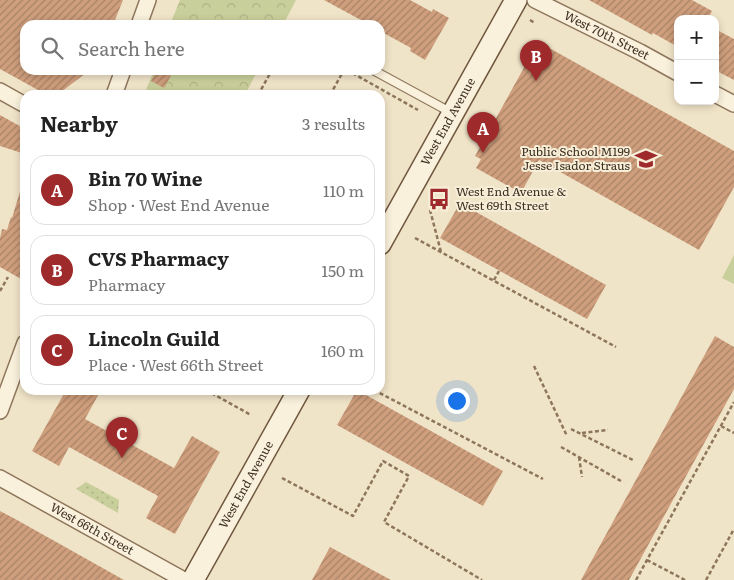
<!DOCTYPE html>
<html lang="en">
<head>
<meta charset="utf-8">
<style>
  body { margin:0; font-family:Literata,serif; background:#f6f6f6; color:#222 }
  .controls { position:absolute; right:15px; top:15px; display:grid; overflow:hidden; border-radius:10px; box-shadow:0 2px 8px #0003 }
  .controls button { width:45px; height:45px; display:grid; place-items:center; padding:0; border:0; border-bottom:1px solid #e0e0e0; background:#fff; color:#222; font:25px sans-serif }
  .you { position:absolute; left:456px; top:400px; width:18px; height:18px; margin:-12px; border:4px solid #fff; border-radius:50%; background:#1a73e8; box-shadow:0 0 0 8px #1a73e833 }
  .badge { display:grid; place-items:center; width:32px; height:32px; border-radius:50%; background:#9e2a2b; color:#fff; font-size:16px; font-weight:700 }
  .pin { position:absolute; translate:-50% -41px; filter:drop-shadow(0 1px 2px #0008) }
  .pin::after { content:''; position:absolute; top:26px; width:18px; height:15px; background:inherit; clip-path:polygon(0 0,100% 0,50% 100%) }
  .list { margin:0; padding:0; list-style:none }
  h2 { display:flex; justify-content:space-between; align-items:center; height:65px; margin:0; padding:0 20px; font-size:21px }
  h2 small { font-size:16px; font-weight:400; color:#767676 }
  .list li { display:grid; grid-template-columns:32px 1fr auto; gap:15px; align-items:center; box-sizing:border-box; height:70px; margin:0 10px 10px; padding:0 10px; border:1px solid #e0e0e0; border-radius:15px }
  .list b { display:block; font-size:19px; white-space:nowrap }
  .list p { margin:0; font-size:16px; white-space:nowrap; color:#767676 }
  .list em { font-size:16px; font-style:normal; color:#767676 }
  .icon { flex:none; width:28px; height:28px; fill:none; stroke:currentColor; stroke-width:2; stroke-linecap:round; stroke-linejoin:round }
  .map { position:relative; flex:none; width:734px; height:580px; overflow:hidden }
  .search { position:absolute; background:#fff; box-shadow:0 2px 8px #0003; left:20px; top:20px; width:365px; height:55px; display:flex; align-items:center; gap:12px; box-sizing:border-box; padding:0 18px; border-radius:15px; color:#767676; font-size:19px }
  .panel { position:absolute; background:#fff; box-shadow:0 2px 8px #0003; left:20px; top:90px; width:365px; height:305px; border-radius:15px }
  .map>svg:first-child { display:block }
  .grass { fill:url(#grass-dots) }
  .park { fill:url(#park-crowns) }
  .pitch { fill:#c9cf9b }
  .building { fill:url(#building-hatch) }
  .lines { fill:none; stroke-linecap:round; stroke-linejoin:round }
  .service-casing { stroke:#8d765c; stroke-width:10 }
  .minor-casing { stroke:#8d765c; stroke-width:18 }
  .secondary-casing { stroke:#6f573f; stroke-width:24 }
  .path { stroke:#8d765c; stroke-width:2.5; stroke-dasharray:4 2.5; stroke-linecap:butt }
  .service { stroke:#faf1dc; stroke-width:8 }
  .minor { stroke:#faf1dc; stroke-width:15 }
  .secondary { stroke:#faf1dc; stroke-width:21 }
  .labels { text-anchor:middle; stroke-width:4; stroke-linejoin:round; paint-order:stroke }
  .street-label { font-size:12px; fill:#3d2e20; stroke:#f7eed8 }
  .poi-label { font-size:12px; fill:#3d2e20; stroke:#f7eed8; text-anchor:end }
</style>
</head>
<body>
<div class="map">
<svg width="734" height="580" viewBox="0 0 734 580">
  <defs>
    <pattern id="grass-dots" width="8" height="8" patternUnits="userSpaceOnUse" patternTransform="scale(1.25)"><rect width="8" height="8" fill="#c9cf9b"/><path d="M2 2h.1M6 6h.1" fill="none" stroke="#aeb285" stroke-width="1.8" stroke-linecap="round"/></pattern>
    <pattern id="park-crowns" width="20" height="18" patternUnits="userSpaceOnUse" patternTransform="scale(1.25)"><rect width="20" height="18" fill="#c9cf9b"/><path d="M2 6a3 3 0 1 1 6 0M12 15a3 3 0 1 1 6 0" fill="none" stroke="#aeb285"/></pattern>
    <pattern id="building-hatch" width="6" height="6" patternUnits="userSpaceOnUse" patternTransform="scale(1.25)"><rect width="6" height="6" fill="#cf9f7d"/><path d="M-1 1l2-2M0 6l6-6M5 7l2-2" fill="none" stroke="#a98266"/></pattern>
  </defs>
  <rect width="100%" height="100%" fill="#f0e4c8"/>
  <path class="grass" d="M86 482 119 500 118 513 76 489Z"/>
  <path class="park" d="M180 0H296L283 25H170Z
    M154 70H258L245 95H144Z"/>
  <path class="pitch" d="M734 255V284L722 278Z"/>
  <path class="building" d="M0 0H123L113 25H25V70H90L57 95H47L0 69Z
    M324 0H410L432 12 433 9 449 18 425 60 410 51 411 48 380 31V25H370Z
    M589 0H692L712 11 708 19H678V47L653 33 652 35Z
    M715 29 734 39V80L715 70Z
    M551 49 734 151V187L699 250 539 160 521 193 476 168 481 159 475 156 531 55 539 60 542 54 547 57Z
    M157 70H174L164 88 151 81Z
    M0 115 25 129V154L0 146Z
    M22 185H25V268L21 279 0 267V238L2 229 7 230 11 217 12 218Z
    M460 203 606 285 587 319 440 238Z
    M715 336 734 347V389L629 580H581Z
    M66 390H101L85 419 174 468 192 436 220 452 175 534 146 518 158 496 69 447 59 466 32 451Z
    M357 390 503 471 483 506 337 425Z
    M0 511 17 520 124 580H0Z
    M330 547 391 580H312Z"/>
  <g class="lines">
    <g class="service-casing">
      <path id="service" d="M373 70 452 113"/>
    </g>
    <g class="minor-casing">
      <g id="minor">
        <path id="s1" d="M535 0 640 52 678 73"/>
        <path d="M139 25 148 0"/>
        <path d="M0 91 25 105"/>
        <path d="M715 94 734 104"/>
        <path d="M114 95 123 70"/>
        <path d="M0 411 25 343"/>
        <path id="s2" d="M0 478 184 580"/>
      </g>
    </g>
    <g class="secondary-casing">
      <g id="secondary">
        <path id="s3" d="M380 244 516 0"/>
        <path id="s4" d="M193 580 299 390"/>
      </g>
    </g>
    <path class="path" d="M530 20 535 23
      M347 70 418 110
      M258 95 272 70
      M330 95 344 70
      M430 210 441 252
      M415 238 616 347
      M494 280 499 271
      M0 291 8 277
      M534 366 567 436
      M206 390 251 415
      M374 390 543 479
      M721 426 734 433
      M571 429 633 460
      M582 433 608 430
      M561 447 621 481
      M579 457 582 477
      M282 478 353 516 383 461 409 476 384 522 482 580
      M647 560 685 580
      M636 580 734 402
      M706 580 734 529"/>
    <use href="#service" class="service"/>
    <use href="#minor" class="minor"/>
    <use href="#secondary" class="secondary"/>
  </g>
  <defs>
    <g id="school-bare" transform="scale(1.725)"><path d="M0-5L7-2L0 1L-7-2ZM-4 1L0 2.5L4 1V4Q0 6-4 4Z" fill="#9e2a2b" stroke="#f7eed8" stroke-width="2.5" paint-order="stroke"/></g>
    <g id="bus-bare" transform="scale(1.725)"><path d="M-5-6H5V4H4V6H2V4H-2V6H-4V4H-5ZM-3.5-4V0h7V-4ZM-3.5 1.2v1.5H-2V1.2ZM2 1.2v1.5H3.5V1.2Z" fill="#9e2a2b" stroke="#f7eed8" stroke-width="2.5" paint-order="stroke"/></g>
  </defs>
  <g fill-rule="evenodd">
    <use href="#school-bare" x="646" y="159"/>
    <use href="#bus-bare" x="439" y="199"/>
  </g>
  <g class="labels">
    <g class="street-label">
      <text dy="4" stroke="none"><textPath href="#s1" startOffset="80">West 70th Street</textPath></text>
      <text dy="4" stroke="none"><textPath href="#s3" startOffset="140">West End Avenue</textPath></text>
      <text dy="4" stroke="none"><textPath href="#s4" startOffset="109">West End Avenue</textPath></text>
      <text dy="4" stroke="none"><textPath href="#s2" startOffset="105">West 66th Street</textPath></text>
    </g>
    <g class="poi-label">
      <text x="630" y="156">Public School M199<tspan x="630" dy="14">Jesse Isador Straus</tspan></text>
      <text x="456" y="196" text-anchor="start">West End Avenue &amp;<tspan x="456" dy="14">West 69th Street</tspan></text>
    </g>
  </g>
</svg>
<div class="controls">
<button>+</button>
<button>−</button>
</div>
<div class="you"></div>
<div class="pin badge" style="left:483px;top:153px">A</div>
<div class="pin badge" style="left:536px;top:81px">B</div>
<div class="pin badge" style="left:122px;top:458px">C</div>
<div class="search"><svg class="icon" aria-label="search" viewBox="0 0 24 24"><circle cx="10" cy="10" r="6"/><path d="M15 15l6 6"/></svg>Search here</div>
<section class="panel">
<h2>Nearby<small>3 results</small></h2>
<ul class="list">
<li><span class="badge">A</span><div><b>Bin 70 Wine</b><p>Shop · West End Avenue</p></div><em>110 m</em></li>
<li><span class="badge">B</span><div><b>CVS Pharmacy</b><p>Pharmacy</p></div><em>150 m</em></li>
<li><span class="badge">C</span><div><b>Lincoln Guild</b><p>Place · West 66th Street</p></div><em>160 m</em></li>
</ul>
</section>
</div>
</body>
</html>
